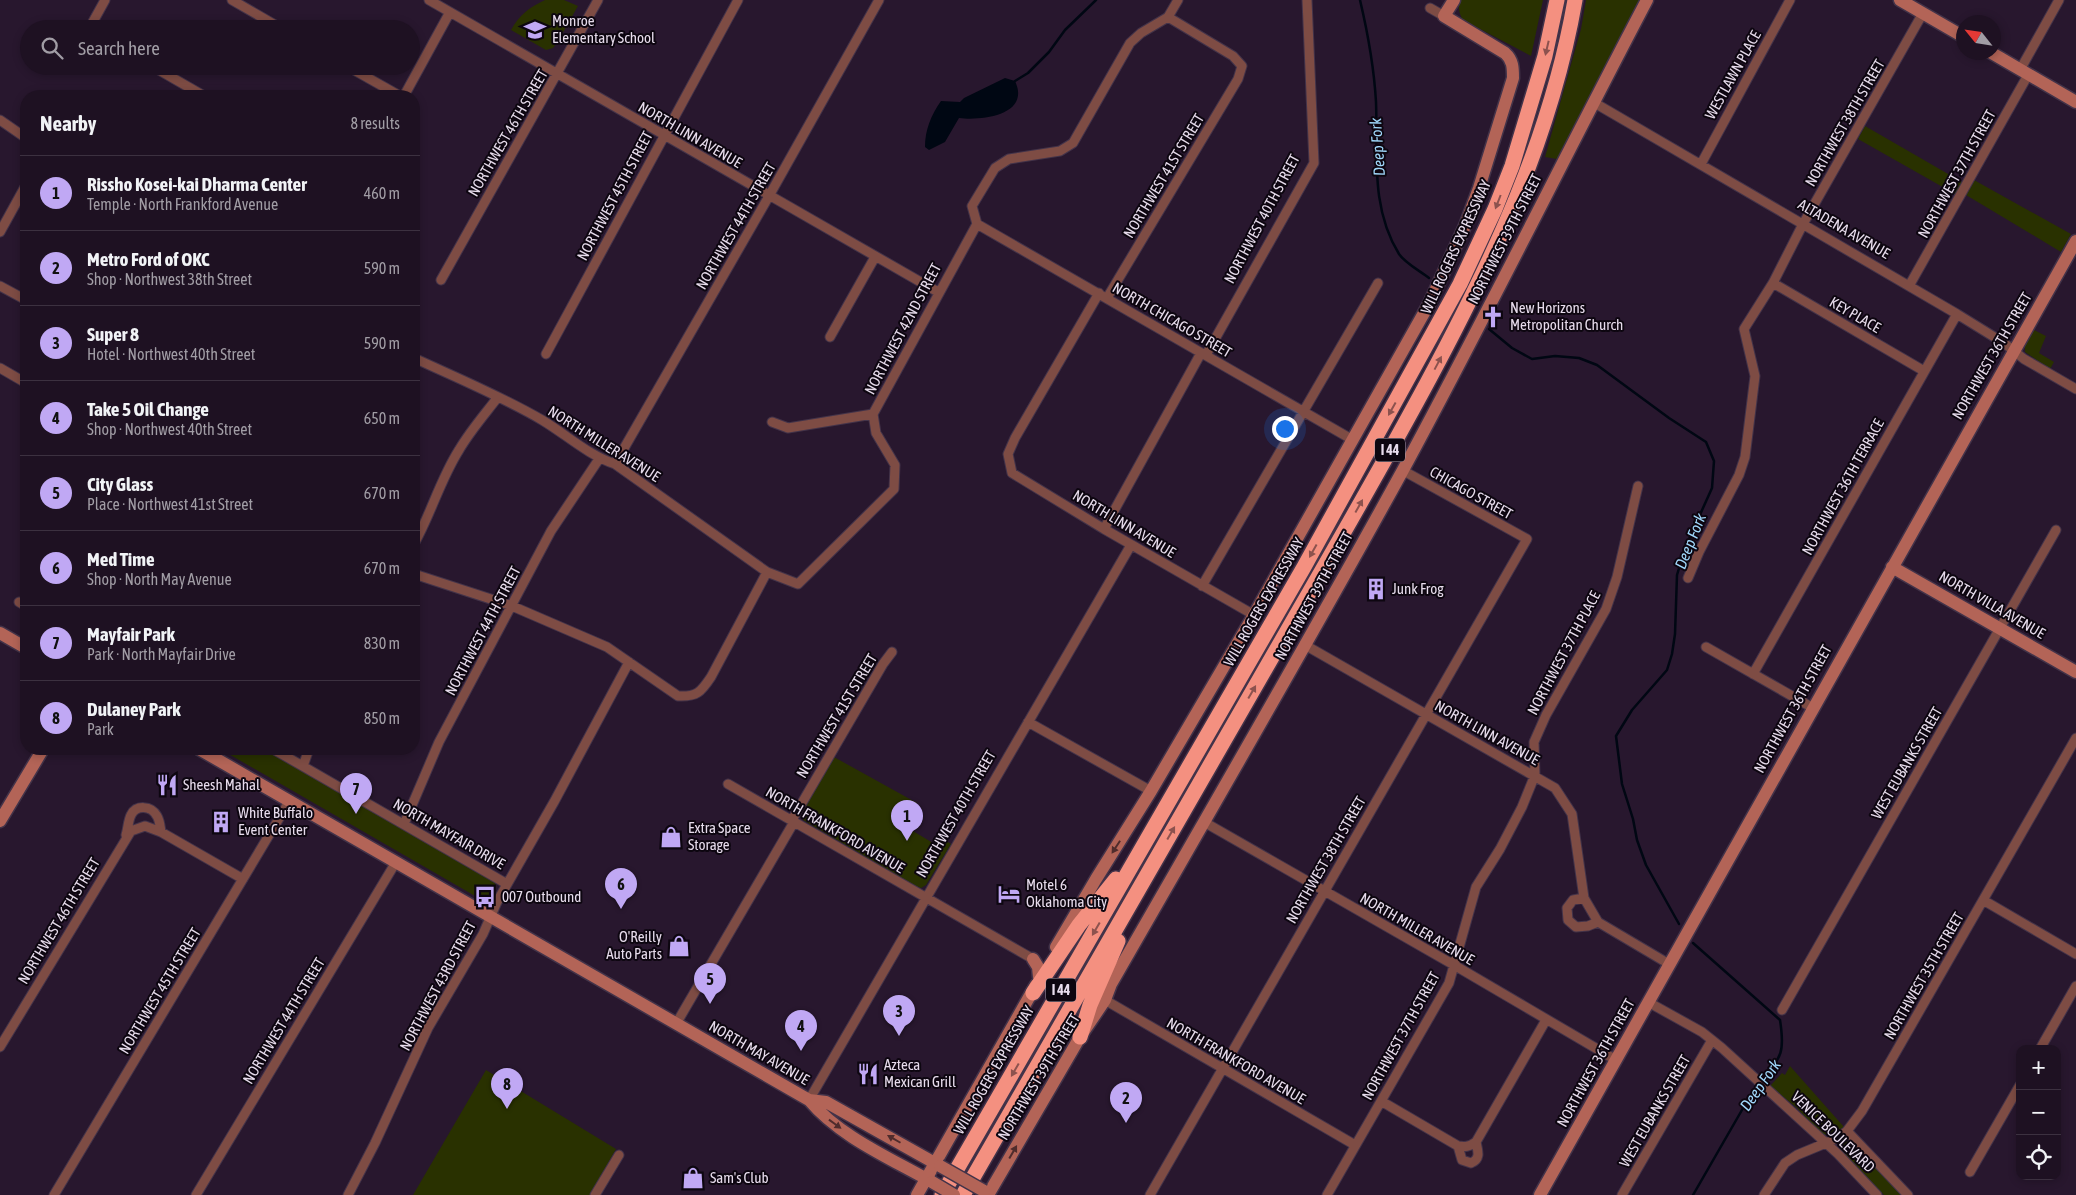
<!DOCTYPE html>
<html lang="en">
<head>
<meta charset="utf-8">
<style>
  body { margin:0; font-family:"Asap Condensed",sans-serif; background:#2b1f2f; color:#f1f3f6 }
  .controls { position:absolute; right:15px; bottom:15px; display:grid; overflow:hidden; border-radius:10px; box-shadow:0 2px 8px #0003 }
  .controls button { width:45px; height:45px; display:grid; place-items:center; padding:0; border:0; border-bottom:1px solid #3c3140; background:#1e1122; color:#f1f3f6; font:25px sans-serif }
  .compass { position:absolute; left:1956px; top:15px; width:45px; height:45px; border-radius:50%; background:#1e1122; box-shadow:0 2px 8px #0003; rotate:300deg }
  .you { position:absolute; left:1284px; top:428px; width:18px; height:18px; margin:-12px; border:4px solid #fff; border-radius:50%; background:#1a73e8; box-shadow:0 0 0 8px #1a73e833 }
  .badge { display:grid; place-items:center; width:32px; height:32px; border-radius:50%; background:#c0a8f4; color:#111; font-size:16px; font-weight:700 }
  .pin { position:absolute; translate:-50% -41px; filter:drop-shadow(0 1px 2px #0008) }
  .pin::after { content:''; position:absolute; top:26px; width:18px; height:15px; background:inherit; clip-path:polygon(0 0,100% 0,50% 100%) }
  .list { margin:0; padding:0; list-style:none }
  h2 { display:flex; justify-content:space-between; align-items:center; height:65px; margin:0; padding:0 20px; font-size:21px }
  h2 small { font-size:16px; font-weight:400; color:#a19da5 }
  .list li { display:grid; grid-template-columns:32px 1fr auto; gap:15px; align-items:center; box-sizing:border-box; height:75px; padding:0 20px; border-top:1px solid #3c3140 }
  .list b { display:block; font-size:19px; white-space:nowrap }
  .list p { margin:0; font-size:16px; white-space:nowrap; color:#a19da5 }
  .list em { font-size:16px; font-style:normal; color:#a19da5 }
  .icon { flex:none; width:28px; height:28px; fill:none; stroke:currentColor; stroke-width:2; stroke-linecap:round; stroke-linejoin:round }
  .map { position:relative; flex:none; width:2076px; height:1195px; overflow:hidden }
  .search { position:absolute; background:#1e1122; box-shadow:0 2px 8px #0003; left:20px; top:20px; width:400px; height:55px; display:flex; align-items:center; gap:12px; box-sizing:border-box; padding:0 18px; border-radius:28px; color:#a19da5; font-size:19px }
  .panel { position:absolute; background:#1e1122; box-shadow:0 2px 8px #0003; left:20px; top:90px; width:400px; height:665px; border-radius:20px }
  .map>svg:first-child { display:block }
  .green { fill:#293100 }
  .water { fill:#000713 }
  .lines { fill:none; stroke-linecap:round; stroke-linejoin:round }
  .stream { stroke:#000713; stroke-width:2.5 }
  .street-casing { stroke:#433349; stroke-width:11 }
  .secondary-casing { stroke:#433349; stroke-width:15 }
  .highway-casing { stroke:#433349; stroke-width:18 }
  .street { stroke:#7e4c44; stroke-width:9 }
  .secondary { stroke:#b36457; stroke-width:12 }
  .highway { stroke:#f49080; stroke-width:15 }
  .secondary-bridge-casing { stroke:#433349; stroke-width:15; stroke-linecap:butt }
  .secondary-bridge { stroke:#b36457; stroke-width:12 }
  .oneway { fill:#8c524e }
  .oneway2 { fill:#4f2c2c }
  .labels { text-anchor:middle; stroke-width:4; stroke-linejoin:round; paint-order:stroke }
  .shield { fill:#0d0610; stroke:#a69caa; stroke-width:1 }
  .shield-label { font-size:14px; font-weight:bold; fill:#e7dcec }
  .poi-label { font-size:15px; fill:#e7dcec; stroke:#0d0610; text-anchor:start }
  .street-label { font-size:15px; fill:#e7dcec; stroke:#0d0610 }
  .water-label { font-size:16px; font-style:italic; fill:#a0d7fa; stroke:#0d0610 }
</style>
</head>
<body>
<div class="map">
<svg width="2076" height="1195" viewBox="0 0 2076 1195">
  <rect width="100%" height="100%" fill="#28172e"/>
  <path class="green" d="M545 0H564L578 6 557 43 553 48 546 50 511 30C519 15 530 7 545 0Z
    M1461 0H1543L1531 56 1463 20C1459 13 1457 7 1461 0Z
    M1586 0H1641L1557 159 1545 157 1581 29Z
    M1865 126 1962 182 1955 194 1858 139Z
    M1974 180 2071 234 2061 252 1966 195Z
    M2034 330 2046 336 2039 353 2054 362 2050 369 2025 352V345Z
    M220 749H267L492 879 496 885 495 892 491 898 482 900Z
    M834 757 917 803 909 818 911 821 908 828 938 846 943 839 951 844 926 885 921 888 916 886 803 820V810Z
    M1790 1066 1844 1127 1829 1135 1821 1134 1797 1108 1770 1086 1782 1073 1785 1075Z
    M486 1070 616 1149 590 1195H413Z
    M1852 1141 1904 1195H1884L1841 1150 1843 1142Z"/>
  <path class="water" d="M1005 78 1015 81C1031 115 982 121 959 118L945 142 929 150 925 147C925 130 931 115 941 101L960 102 964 98Z"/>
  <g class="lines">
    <path class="stream" d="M1360 0C1368 34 1374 67 1376 102 1378 154 1370 207 1399 254 1405 263 1420 271 1429 278
      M1015 81 1028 73 1049 52 1065 30 1096 0
      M1489 329 1512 348 1532 359 1555 356 1579 358 1597 365 1669 418 1706 442 1714 461 1712 488 1685 548 1677 575 1675 634 1672 654 1667 670 1632 710 1616 736 1622 784 1633 819 1637 840 1646 865 1679 924
      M1693 943 1780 1020C1785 1052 1782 1056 1762 1080
      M1693 1195 1750 1096 1759 1085"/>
    <g class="street-casing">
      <path id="street" d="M232 0 282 29
        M429 0 938 292
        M1430 8 1444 16
        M89 29 105 0
        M152 66 204 96
        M347 66 400 96
        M2020 70 2059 0
        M404 96 450 12
        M1593 102 1957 314 2004 343 2024 359 2076 389
        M0 120 26 138
        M1701 164 1790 0
        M977 224 1353 440
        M0 232 26 185
        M441 280 598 0
        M1773 283 1924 371
        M0 286 26 300
        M1909 286 2028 75
        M1099 293 1015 438 1008 454 1012 473 1104 529 1254 615
        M1107 298 1238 79 1242 66 1233 56 1168 17
        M830 337 875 257
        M546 354 738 0
        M1206 355 1314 163 1307 0
        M414 358C457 378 501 396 542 420 567 435 588 455 615 464L767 572 798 584 894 489 895 465 876 433 873 414 977 224 972 206 995 168 1009 159 1060 151 1073 143 1130 43 1141 33 1168 17 1178 0
        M0 368 26 383
        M772 422 788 428 873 414
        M615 464 769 196 879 0
        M1104 529 1201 353
        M414 544C431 514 440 480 459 450 470 431 485 414 498 397
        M414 574 512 606 607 647 678 696C697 697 701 692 711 677L767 572
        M1688 578 1699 552 1739 475 1745 457 1755 376 1744 329 1773 283 1803 224 1923 13
        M1202 586 1378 283
        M19 602 26 606
        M1305 645 1555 788 1572 814 1584 898 1598 922 1669 964
        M1706 647 1813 708
        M1753 674 1957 314
        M1028 722 1151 791
        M273 749 507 884
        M303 766 309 749
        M728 784 1033 959
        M792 820 883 664 892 652
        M1204 822 1454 965 1616 1060
        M404 824 439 742 551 531 599 459
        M126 835C128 829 128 821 131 815 136 805 151 805 157 816 160 821 160 826 161 832
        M1584 898 1573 900 1567 908 1568 920 1576 927 1588 926 1598 922
        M1983 900 2076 954
        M1105 1000 1355 1145
        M1648 1002 1702 1032 1722 1048 1838 1154 1877 1195
        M1782 1010 2056 530
        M676 1024 794 822
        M0 1047 131 831 145 826 161 832 243 879
        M2040 1049 2076 986
        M809 1100 1131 545
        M1381 1101 1458 1146C1465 1147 1469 1147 1476 1142L1546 1020
        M1847 1131 1908 1195
        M1458 1146 1462 1160 1471 1163C1481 1159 1478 1151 1476 1142
        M1970 1172 2020 1085
        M54 1195 290 800
        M196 1195 396 862
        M348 1195 375 1143 428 1028 483 934 497 902 554 802 629 662
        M595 1195 619 1155
        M1150 1195 1527 539 1402 470
        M1327 1195 1449 983 1476 887 1500 849 1522 807 1535 775 1534 742 1546 715 1606 609 1617 577 1638 486
        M1622 1195 1712 1040
        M1764 1195 1785 1163 1797 1155 1838 1138 1847 1131 1862 1111 2076 738"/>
    </g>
    <g class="secondary-casing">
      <path id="secondary" d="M1900 0 1964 37
        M1990 52 2076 102
        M1892 567 2076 672
        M0 633 26 648
        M199 749 809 1100C840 1137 890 1158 932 1182
        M0 821 43 749
        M1056 947 1096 879 1151 791 1254 615 1429 304 1465 226 1479 188 1513 78C1513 68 1513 60 1505 53L1444 16 1454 0
        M1033 959 1038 967 1039 977
        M809 1100 826 1102 940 1166
        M917 1195 1036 985
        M988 1195 1080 1037 1105 1000 1111 984C1209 813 1308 643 1403 470 1487 315 1565 156 1647 0
        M1540 1195 2076 241"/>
    </g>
    <g class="highway-casing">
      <path id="highway" d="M1033 993 1079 925 1116 879
        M1080 1037 1090 1005 1118 941
        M942 1195 1304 567 1460 284 1495 209 1512 166 1545 56 1557 0
        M963 1195C1074 1004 1183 811 1294 619 1339 541 1384 463 1427 383 1492 262 1551 138 1575 0"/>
    </g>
    <use href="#street" class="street"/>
    <use href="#secondary" class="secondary"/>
    <use href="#highway" class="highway"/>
    <g class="secondary-bridge-casing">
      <path id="secondary-bridge" d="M940 1166 984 1191
        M932 1182 954 1195"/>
    </g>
    <use href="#secondary-bridge" class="secondary-bridge"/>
  </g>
  <defs><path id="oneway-solid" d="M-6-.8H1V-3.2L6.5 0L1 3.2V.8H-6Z" transform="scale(1.25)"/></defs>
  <g class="oneway">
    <use href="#oneway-solid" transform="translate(1547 48) rotate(103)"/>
    <use href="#oneway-solid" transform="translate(1498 202) rotate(111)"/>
    <use href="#oneway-solid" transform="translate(1438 363) rotate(-62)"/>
    <use href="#oneway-solid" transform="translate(1392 409) rotate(119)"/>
    <use href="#oneway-solid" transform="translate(1359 506) rotate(-61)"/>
    <use href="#oneway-solid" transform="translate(1313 551) rotate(119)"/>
    <use href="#oneway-solid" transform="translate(1252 692) rotate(-60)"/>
    <use href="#oneway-solid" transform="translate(1171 833) rotate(-60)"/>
    <use href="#oneway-solid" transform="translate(1096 929) rotate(120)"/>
    <use href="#oneway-solid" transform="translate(1015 1070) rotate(120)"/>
  </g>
  <g class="oneway2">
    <use href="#oneway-solid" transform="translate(1116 847) rotate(123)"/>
    <use href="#oneway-solid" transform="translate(835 1124) rotate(36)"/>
    <use href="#oneway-solid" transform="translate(894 1139) rotate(-150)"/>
    <use href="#oneway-solid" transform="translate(1013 1152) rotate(-60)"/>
  </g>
  <defs>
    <g id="school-bare" transform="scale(1.725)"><path d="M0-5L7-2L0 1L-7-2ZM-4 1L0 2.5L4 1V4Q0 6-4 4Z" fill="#c0a8f4" stroke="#0d0610" stroke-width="2.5" paint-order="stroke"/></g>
    <g id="church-bare" transform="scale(1.725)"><path d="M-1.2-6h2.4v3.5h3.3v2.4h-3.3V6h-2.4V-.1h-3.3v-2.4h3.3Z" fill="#c0a8f4" stroke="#0d0610" stroke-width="2.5" paint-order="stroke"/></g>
    <g id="building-bare" transform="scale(1.725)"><path d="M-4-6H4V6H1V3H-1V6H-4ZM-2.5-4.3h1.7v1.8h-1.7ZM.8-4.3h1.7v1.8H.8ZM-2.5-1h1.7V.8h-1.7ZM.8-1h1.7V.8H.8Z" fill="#c0a8f4" stroke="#0d0610" stroke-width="2.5" paint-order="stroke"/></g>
    <g id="restaurant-bare" transform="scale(1.725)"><path d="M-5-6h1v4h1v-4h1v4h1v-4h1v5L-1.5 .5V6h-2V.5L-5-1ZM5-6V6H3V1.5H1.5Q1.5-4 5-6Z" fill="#c0a8f4" stroke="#0d0610" stroke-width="2.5" paint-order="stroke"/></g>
    <g id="shop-bare" transform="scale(1.725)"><path d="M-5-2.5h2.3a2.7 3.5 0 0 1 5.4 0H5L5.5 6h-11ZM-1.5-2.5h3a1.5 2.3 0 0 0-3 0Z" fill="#c0a8f4" stroke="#0d0610" stroke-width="2.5" paint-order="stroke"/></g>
    <g id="hotel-bare" transform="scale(1.725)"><path d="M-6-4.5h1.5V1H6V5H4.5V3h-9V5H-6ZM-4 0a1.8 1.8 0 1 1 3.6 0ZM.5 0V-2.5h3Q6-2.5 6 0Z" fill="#c0a8f4" stroke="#0d0610" stroke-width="2.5" paint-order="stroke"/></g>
    <g id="bus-bare" transform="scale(1.725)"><path d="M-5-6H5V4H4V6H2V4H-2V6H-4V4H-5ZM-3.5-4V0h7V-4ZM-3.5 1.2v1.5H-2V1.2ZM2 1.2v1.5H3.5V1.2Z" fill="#c0a8f4" stroke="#0d0610" stroke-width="2.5" paint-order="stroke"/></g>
  </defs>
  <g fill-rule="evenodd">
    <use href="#school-bare" x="535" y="30"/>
    <use href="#church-bare" x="1493" y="317"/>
    <use href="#building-bare" x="1376" y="589"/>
    <use href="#restaurant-bare" x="167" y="785"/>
    <use href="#building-bare" x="221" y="822"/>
    <use href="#shop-bare" x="671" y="837"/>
    <use href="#hotel-bare" x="1009" y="894"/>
    <use href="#bus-bare" x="485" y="897"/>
    <use href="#shop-bare" x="679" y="946"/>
    <use href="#restaurant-bare" x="868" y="1074"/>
    <use href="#shop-bare" x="693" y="1178"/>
  </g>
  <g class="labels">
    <g class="shield">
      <rect x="1375" y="438.5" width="30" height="23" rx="4"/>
      <rect x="1046" y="978.5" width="30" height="23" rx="4"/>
    </g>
    <g class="shield-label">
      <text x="1390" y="455">I 44</text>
      <text x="1061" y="995">I 44</text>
    </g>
    <g class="poi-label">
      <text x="552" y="26">Monroe<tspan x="552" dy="17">Elementary School</tspan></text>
      <text x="1510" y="313">New Horizons<tspan x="1510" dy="17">Metropolitan Church</tspan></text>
      <text x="1392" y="594">Junk Frog</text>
      <text x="183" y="790">Sheesh Mahal</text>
      <text x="238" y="818">White Buffalo<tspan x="238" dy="17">Event Center</tspan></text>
      <text x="688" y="833">Extra Space<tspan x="688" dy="17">Storage</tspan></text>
      <text x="1026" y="890">Motel 6<tspan x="1026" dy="17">Oklahoma City</tspan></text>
      <text x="502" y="902">007 Outbound</text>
      <text x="662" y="942" text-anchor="end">O'Reilly<tspan x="662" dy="17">Auto Parts</tspan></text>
      <text x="884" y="1070">Azteca<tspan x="884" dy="17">Mexican Grill</tspan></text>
      <text x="710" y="1183">Sam's Club</text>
    </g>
    <g class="street-label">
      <text transform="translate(1733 75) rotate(-61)" y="5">WESTLAWN PLACE</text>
      <text transform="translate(1845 123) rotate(-60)" y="5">NORTHWEST 38TH STREET</text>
      <text transform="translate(508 133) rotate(-60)" y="5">NORTHWEST 46TH STREET</text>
      <text transform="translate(690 135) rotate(30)" y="5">NORTH LINN AVENUE</text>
      <text transform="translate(1957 174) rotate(-61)" y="5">NORTHWEST 37TH STREET</text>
      <text transform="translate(1164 176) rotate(-59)" y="5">NORTHWEST 41ST STREET</text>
      <text transform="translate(615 196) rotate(-62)" y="5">NORTHWEST 45TH STREET</text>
      <text transform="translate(1262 219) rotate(-62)" y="5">NORTHWEST 40TH STREET</text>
      <text transform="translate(736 226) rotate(-60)" y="5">NORTHWEST 44TH STREET</text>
      <text transform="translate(1844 229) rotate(30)" y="5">ALTADENA AVENUE</text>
      <text transform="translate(1505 239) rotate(-63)" y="5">NORTHWEST 39TH STREET</text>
      <text transform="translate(1456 247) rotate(-65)" y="5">WILL ROGERS EXPRESSWAY</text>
      <text transform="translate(1855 315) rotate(30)" y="5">KEY PLACE</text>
      <text transform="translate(1172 320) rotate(30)" y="5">NORTH CHICAGO STREET</text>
      <text transform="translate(903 329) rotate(-62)" y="5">NORTHWEST 42ND STREET</text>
      <text transform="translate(1992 356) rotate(-60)" y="5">NORTHWEST 36TH STREET</text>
      <text transform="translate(604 444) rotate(32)" y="5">NORTH MILLER AVENUE</text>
      <text transform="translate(1843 487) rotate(-61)" y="5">NORTHWEST 36TH TERRACE</text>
      <text transform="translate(1471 493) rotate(29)" y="5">CHICAGO STREET</text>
      <text transform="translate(1124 524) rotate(31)" y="5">NORTH LINN AVENUE</text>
      <text transform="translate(1314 596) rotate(-61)" y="5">NORTHWEST 39TH STREET</text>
      <text transform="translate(1264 602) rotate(-60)" y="5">WILL ROGERS EXPRESSWAY</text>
      <text transform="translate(1992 605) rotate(30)" y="5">NORTH VILLA AVENUE</text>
      <text transform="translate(483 631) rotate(-62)" y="5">NORTHWEST 44TH STREET</text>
      <text transform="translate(1564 653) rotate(-62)" y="5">NORTHWEST 37TH PLACE</text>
      <text transform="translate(1793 709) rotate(-61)" y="5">NORTHWEST 36TH STREET</text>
      <text transform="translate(837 716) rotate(-59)" y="5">NORTHWEST 41ST STREET</text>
      <text transform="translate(1487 733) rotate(29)" y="5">NORTH LINN AVENUE</text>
      <text transform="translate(1907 763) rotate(-60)" y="5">WEST EUBANKS STREET</text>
      <text transform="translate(956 814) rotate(-60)" y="5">NORTHWEST 40TH STREET</text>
      <text transform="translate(835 830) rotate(30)" y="5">NORTH FRANKFORD AVENUE</text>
      <text transform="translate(449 834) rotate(30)" y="5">NORTH MAYFAIR DRIVE</text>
      <text transform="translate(1326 860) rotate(-60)" y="5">NORTHWEST 38TH STREET</text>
      <text transform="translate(59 921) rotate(-59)" y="5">NORTHWEST 46TH STREET</text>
      <text transform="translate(1417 929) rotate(30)" y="5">NORTH MILLER AVENUE</text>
      <text transform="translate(1924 976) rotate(-60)" y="5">NORTHWEST 35TH STREET</text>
      <text transform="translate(438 986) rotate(-62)" y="5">NORTHWEST 43RD STREET</text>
      <text transform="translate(160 991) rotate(-59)" y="5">NORTHWEST 45TH STREET</text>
      <text transform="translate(284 1021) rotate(-59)" y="5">NORTHWEST 44TH STREET</text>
      <text transform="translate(1401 1036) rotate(-61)" y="5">NORTHWEST 37TH STREET</text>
      <text transform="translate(759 1053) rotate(30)" y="5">NORTH MAY AVENUE</text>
      <text transform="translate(1236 1061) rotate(30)" y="5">NORTH FRANKFORD AVENUE</text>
      <text transform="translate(1596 1063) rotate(-61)" y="5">NORTHWEST 36TH STREET</text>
      <text transform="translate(994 1070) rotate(-60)" y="5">WILL ROGERS EXPRESSWAY</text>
      <text transform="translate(1039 1077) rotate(-59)" y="5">NORTHWEST 39TH STREET</text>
      <text transform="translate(1655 1111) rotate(-60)" y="5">WEST EUBANKS STREET</text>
      <text transform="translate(1833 1132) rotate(44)" y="5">VENICE BOULEVARD</text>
    </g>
    <g class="water-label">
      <text transform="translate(1377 147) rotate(-94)" y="6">Deep Fork</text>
      <text transform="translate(1690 541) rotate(-68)" y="6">Deep Fork</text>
      <text transform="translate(1760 1085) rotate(-55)" y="6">Deep Fork</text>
    </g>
  </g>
</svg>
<div class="controls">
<button>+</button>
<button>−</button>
<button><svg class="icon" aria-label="locate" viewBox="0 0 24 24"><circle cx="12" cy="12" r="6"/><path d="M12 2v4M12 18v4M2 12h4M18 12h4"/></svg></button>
</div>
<svg class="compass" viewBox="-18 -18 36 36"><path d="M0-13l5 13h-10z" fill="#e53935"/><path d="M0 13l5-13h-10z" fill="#a19da5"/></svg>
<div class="you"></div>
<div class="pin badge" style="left:907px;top:841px">1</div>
<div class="pin badge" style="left:1126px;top:1123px">2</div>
<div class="pin badge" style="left:899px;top:1036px">3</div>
<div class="pin badge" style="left:801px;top:1051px">4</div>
<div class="pin badge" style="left:710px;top:1004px">5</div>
<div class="pin badge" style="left:621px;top:909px">6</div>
<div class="pin badge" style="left:356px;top:814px">7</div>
<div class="pin badge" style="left:507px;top:1109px">8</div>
<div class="search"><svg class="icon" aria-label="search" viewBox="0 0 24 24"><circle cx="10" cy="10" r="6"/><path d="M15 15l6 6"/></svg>Search here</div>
<section class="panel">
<h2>Nearby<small>8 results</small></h2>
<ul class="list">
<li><span class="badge">1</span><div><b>Rissho Kosei-kai Dharma Center</b><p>Temple · North Frankford Avenue</p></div><em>460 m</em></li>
<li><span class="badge">2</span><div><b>Metro Ford of OKC</b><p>Shop · Northwest 38th Street</p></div><em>590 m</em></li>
<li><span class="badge">3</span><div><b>Super 8</b><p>Hotel · Northwest 40th Street</p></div><em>590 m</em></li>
<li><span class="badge">4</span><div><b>Take 5 Oil Change</b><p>Shop · Northwest 40th Street</p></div><em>650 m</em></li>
<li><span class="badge">5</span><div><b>City Glass</b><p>Place · Northwest 41st Street</p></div><em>670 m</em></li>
<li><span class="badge">6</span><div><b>Med Time</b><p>Shop · North May Avenue</p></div><em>670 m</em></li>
<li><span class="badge">7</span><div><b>Mayfair Park</b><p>Park · North Mayfair Drive</p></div><em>830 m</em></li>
<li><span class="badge">8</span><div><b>Dulaney Park</b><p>Park</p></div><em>850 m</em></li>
</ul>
</section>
</div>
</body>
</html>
